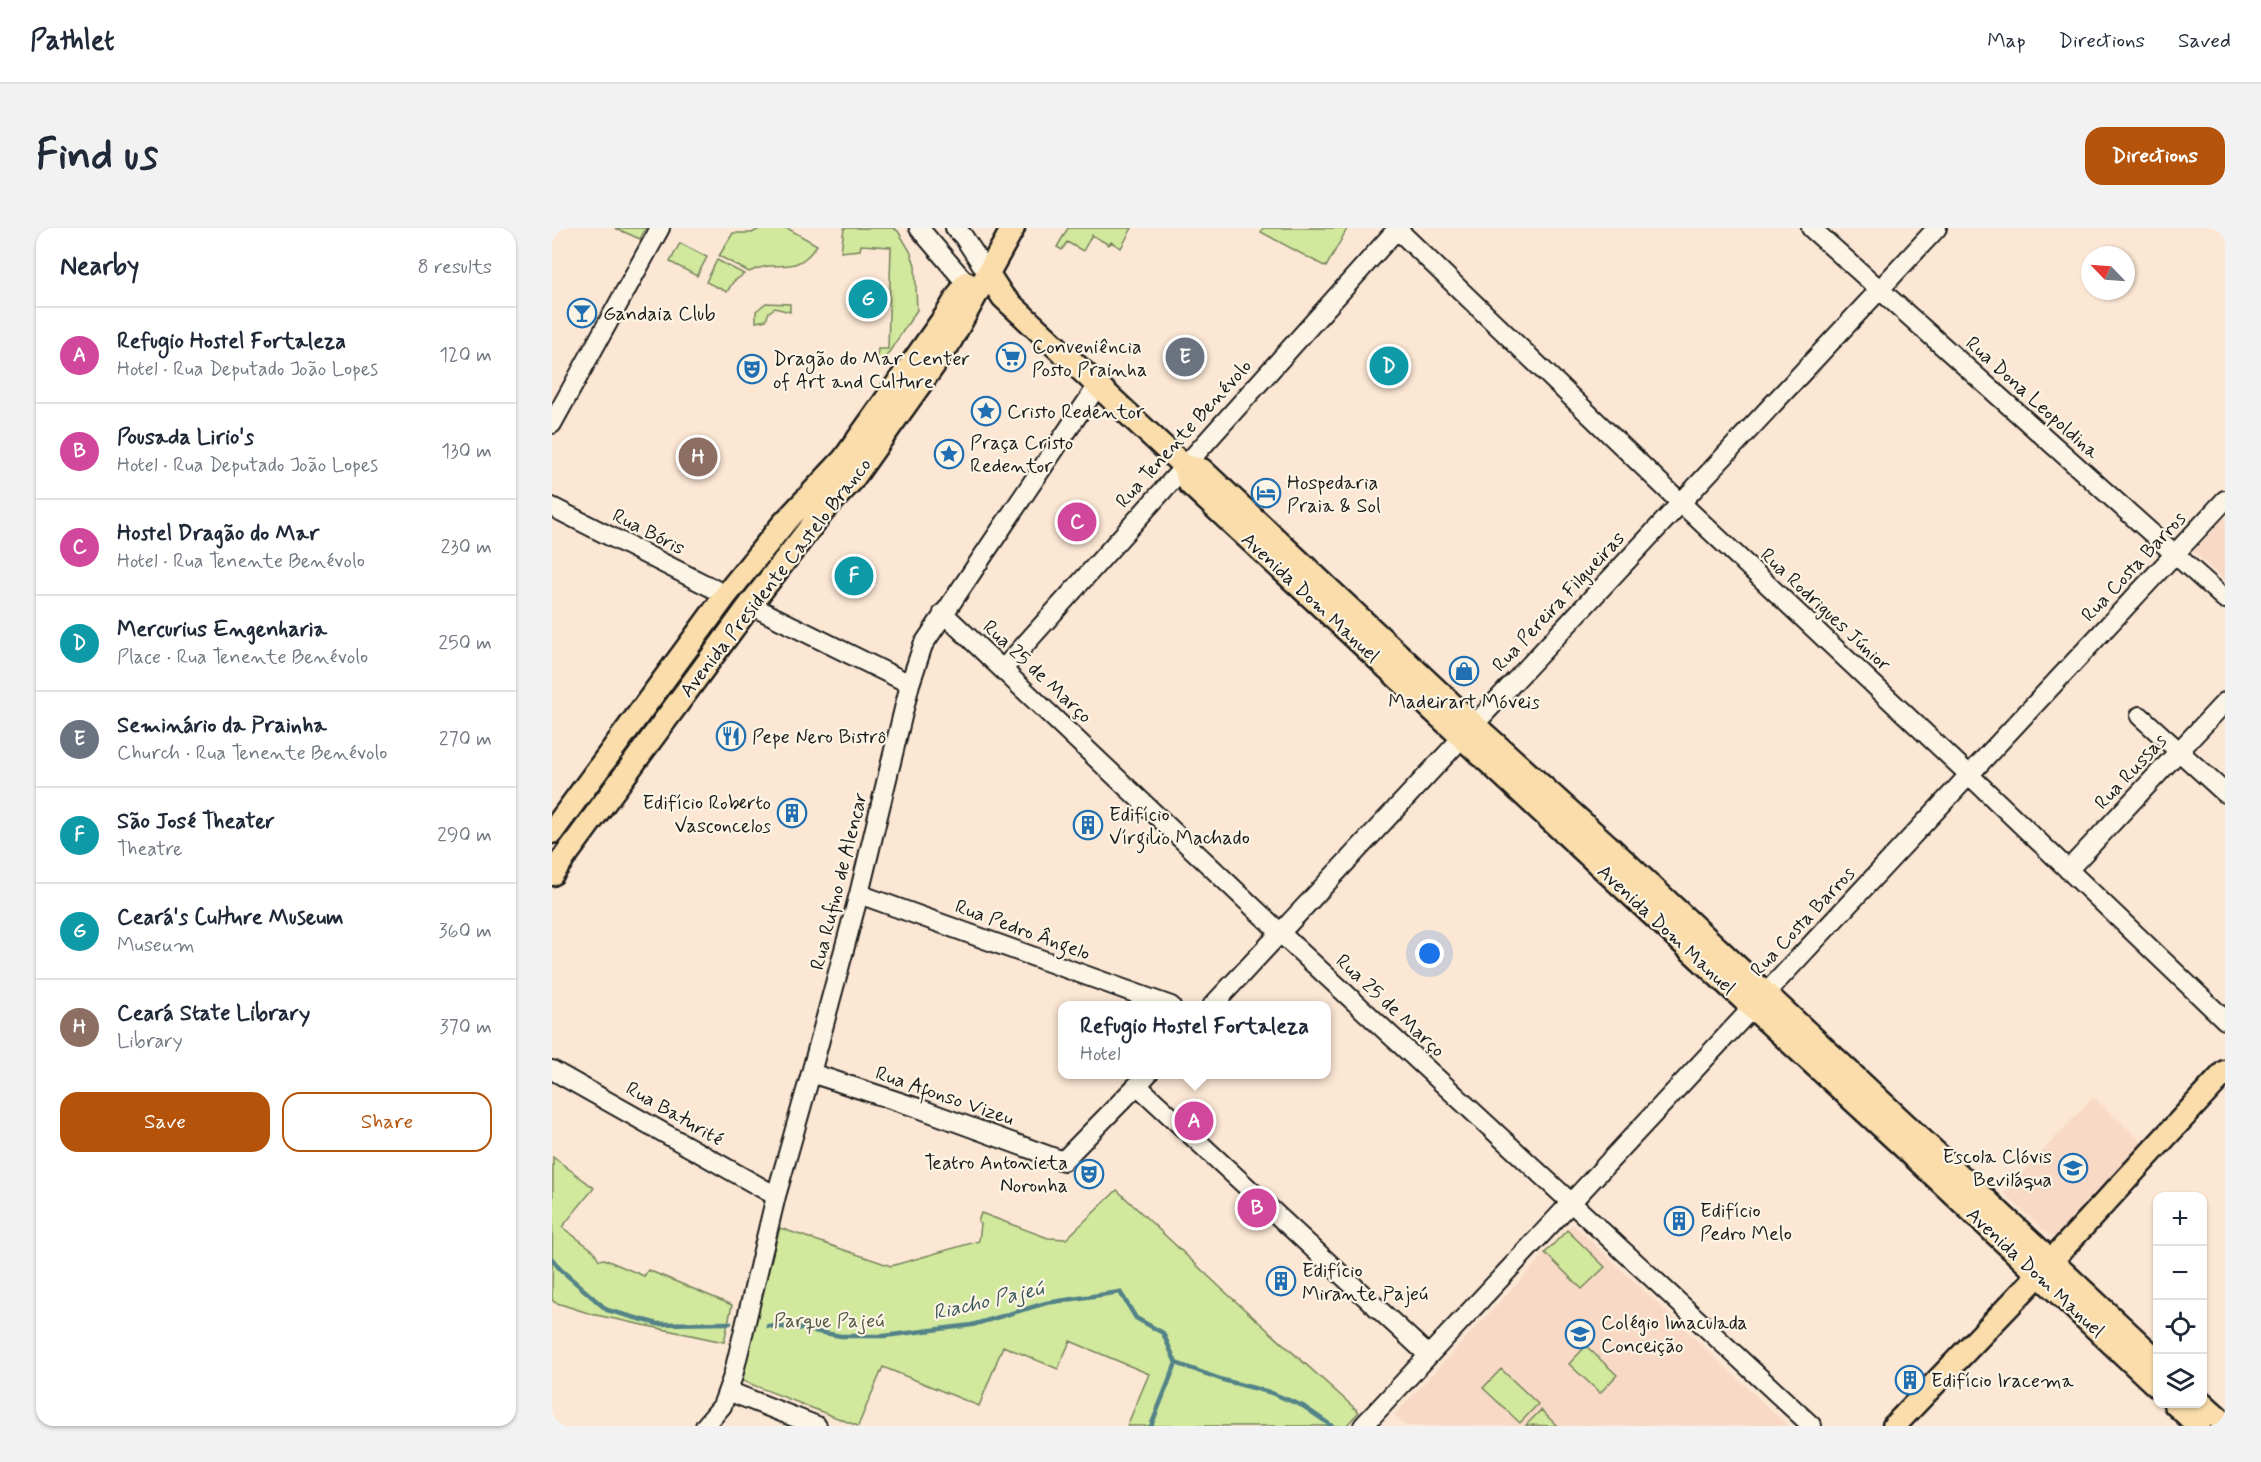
<!DOCTYPE html>
<html lang="en">
<head>
<meta charset="utf-8">
<style>
  body { margin:0; font-family:Mynerve,sans-serif; background:#f2f2f3; color:#1f2937 }
  .controls { position:absolute; right:18px; bottom:18px; display:grid; overflow:hidden; border-radius:12px; box-shadow:0 2px 4px #0004 }
  .controls button { width:54px; height:54px; display:grid; place-items:center; padding:0; border:0; border-bottom:2px solid #e0e1e3; background:#fff; color:#1f2937; font:30px sans-serif }
  .compass { position:absolute; left:1529px; top:18px; width:54px; height:54px; border-radius:50%; background:#fff; box-shadow:0 2px 4px #0004; rotate:295deg }
  .you { position:absolute; left:878px; top:726px; width:21px; height:21px; margin:-15px; border:4px solid #fff; border-radius:50%; background:#1a73e8; box-shadow:0 0 0 9px #1a73e833 }
  .badge { display:grid; place-items:center; width:39px; height:39px; border-radius:50%; background:#b45309; color:#fff; font-size:20px; font-weight:700 }
  .pin { position:absolute; translate:-50% -50%; border:3px solid #fff; box-shadow:0 2px 6px #0006 }
  .popup { position:absolute; left:506px; top:773px; width:273px; height:78px; box-sizing:border-box; display:grid; place-content:center; border-radius:12px; background:#fff; filter:drop-shadow(0 2px 4px #0005); font-size:20px; white-space:nowrap; color:#747a83 }
  .popup b { font-size:22px; color:#1f2937 }
  .popup::after { content:''; position:absolute; left:50%; top:100%; margin-left:-12px; border:12px solid transparent; border-top-color:#fff }
  .list { margin:0; padding:0; list-style:none }
  h2 { display:flex; justify-content:space-between; align-items:center; height:78px; margin:0; padding:0 24px; font-size:26px }
  h2 small { font-size:20px; font-weight:400; color:#747a83 }
  .list li { display:grid; grid-template-columns:39px 1fr auto; gap:18px; align-items:center; box-sizing:border-box; height:96px; padding:0 24px; border-top:2px solid #e0e1e3 }
  .list b { display:block; font-size:22px; white-space:nowrap }
  .list p { margin:0; font-size:20px; white-space:nowrap; color:#747a83 }
  .list em { font-size:20px; font-style:normal; color:#747a83 }
  .actions { display:flex; gap:12px; padding:18px 24px }
  .actions a { flex:1; padding:14px 0; border:2px solid #b45309; border-radius:18px; text-align:center; font-size:21px; color:#b45309 }
  .actions .main { background:#b45309; color:#fff }
  .icon { flex:none; width:33px; height:33px; fill:none; stroke:currentColor; stroke-width:2; stroke-linecap:round; stroke-linejoin:round }
  .map { position:relative; flex:none; width:1673px; height:1198px; overflow:hidden; border-radius:18px }
  header { display:flex; align-items:center; gap:36px; box-sizing:border-box; height:84px; padding:0 30px; background:#fff; border-bottom:2px solid #e0e1e3 }
  header strong { font-size:28px }
  nav { display:flex; gap:33px; margin-inline-start:auto; font-size:21px }
  .intro { display:flex; align-items:center; justify-content:space-between; box-sizing:border-box; height:144px; padding:0 36px }
  h1 { margin:0; font-size:42px }
  .button { padding:15px 27px; border-radius:18px; background:#b45309; color:#fff; font-size:21px; font-weight:700 }
  main { display:flex; gap:36px; padding:0 36px }
  aside { flex:1; background:#fff; border-radius:18px; box-shadow:0 2px 4px #0004 }
  .map>svg:first-child { display:block }
  .built { fill:#f8d9c6 }
  .green { fill:#d1e89d; stroke:#76825c; stroke-width:1.5 }
  .lines { fill:none; stroke-linecap:round; stroke-linejoin:round }
  .stream { stroke:#538388; stroke-width:4.5 }
  .minor-casing { stroke:#1c1c1c; stroke-width:22 }
  .major-casing { stroke:#1c1c1c; stroke-width:27 }
  .minor { stroke:#fcf5e5; stroke-width:18 }
  .major { stroke:#faddab; stroke-width:22 }
  .labels { text-anchor:middle; stroke-width:4.5; stroke-linejoin:round; paint-order:stroke }
  .poi-label { font-size:20px; fill:#1c1c1c; stroke:#fcf5e5; text-anchor:start }
  .street-label { font-size:20px; fill:#1c1c1c; stroke:#fcf5e5 }
  .park-label { font-size:20px; fill:#525943; stroke:#fcf5e5 }
  .water-label { font-size:21px; font-style:italic; fill:#3c585b; stroke:#fcf5e5 }
</style>
</head>
<body>
<header>
<strong>Pathlet</strong>
<nav><a>Map</a><a>Directions</a><a>Saved</a></nav>
</header>
<div class="intro"><h1>Find us</h1><a class="button">Directions</a></div>
<main>
<aside>
<h2>Nearby<small>8 results</small></h2>
<ul class="list">
<li><span class="badge" style="background:#d1479c">A</span><div><b>Refugio Hostel Fortaleza</b><p>Hotel · Rua Deputado João Lopes</p></div><em>120 m</em></li>
<li><span class="badge" style="background:#d1479c">B</span><div><b>Pousada Lirio's</b><p>Hotel · Rua Deputado João Lopes</p></div><em>130 m</em></li>
<li><span class="badge" style="background:#d1479c">C</span><div><b>Hostel Dragão do Mar</b><p>Hotel · Rua Tenente Benévolo</p></div><em>230 m</em></li>
<li><span class="badge" style="background:#0f9aa8">D</span><div><b>Mercurius Engenharia</b><p>Place · Rua Tenente Benévolo</p></div><em>250 m</em></li>
<li><span class="badge" style="background:#6b7280">E</span><div><b>Seminário da Prainha</b><p>Church · Rua Tenente Benévolo</p></div><em>270 m</em></li>
<li><span class="badge" style="background:#0f9aa8">F</span><div><b>São José Theater</b><p>Theatre</p></div><em>290 m</em></li>
<li><span class="badge" style="background:#0f9aa8">G</span><div><b>Ceará's Culture Museum</b><p>Museum</p></div><em>360 m</em></li>
<li><span class="badge" style="background:#8d6e63">H</span><div><b>Ceará State Library</b><p>Library</p></div><em>370 m</em></li>
</ul>
<div class="actions"><a class="main">Save</a><a>Share</a></div>
</aside>
<div class="map">
<svg width="1673" height="1198" viewBox="0 0 1673 1198">
  <rect width="100%" height="100%" fill="#fce7d4"/>
  <filter id="ink" filterUnits="userSpaceOnUse"><feTurbulence type="fractalNoise" baseFrequency=".0167" numOctaves="2"/><feDisplacementMap in="SourceGraphic" scale="12" xChannelSelector="R" yChannelSelector="G"/><feConvolveMatrix kernelMatrix="1 2 1 2 8 2 1 2 1" color-interpolation-filters="sRGB"/></filter>
  <g filter="url(#ink)">
    <path class="built" d="M1673 289V353L1641 323Z
      M1541 869 1591 915 1504 1008H1498L1452 965Z
      M1021 996 1236 1198H853L842 1187Z"/>
    <path class="green" d="M63 0H94L88 11Z
      M209 0H235L265 17C242 51 225 29 197 44L167 28 181 5H200Z
      M292 0H341L346 3 358 23 363 37 365 82 328 138 324 137 326 121H336L339 19 309 17 308 22 289 24Z
      M516 0H580L569 20 559 14 557 17 540 7 531 23 515 14 510 22 505 19Z
      M711 0H794L795 1 774 39 709 4Z
      M128 15 155 29 145 48 118 34Z
      M165 32 192 46 181 54 175 64 154 54Z
      M214 75 238 76V84L223 80 217 84 214 92 204 94V83Z
      M1 929 42 960 10 999 42 1023 47 1032 52 1031 92 1048 96 1042 180 1077 172 1114 39 1086 2 1074 0 1071Z
      M565 962 671 1062 807 1184 794 1198H575L597 1146 518 1113 506 1141 451 1118 427 1178 331 1139 306 1198 191 1153 187 1147 228 1000 339 1038 427 1013 429 996 426 994 429 985 496 1010 514 1011Z
      M1015 1002 1053 1039 1030 1061 993 1025Z
      M1034 1118 1065 1147 1048 1165 1017 1136Z
      M949 1141 986 1176 968 1195 931 1160Z
      M989 1182 1005 1198 974 1197Z"/>
    <g class="lines">
      <path class="stream" d="M0 1031 8 1041 55 1082 106 1096 178 1095
        M216 1098 245 1100 289 1108H332L420 1097 494 1075 568 1064 584 1090 611 1105 624 1135 599 1198
        M624 1135 671 1152 717 1164 751 1178 780 1198"/>
      <g class="minor-casing">
        <path id="minor" d="M367 0 414 55
          M403 0 411 8 436 46
          M1259 0 1673 371
          M845 1 1129 275 1410 540 1673 792
          M0 196 108 0
          M0 279 174 367
          M198 377 358 456
          M391 385 739 715 1260 1198
          M451 441 846 0
          M1588 488 1673 565
          M1516 642 1673 474
          M307 666 619 778
          M660 778 1385 0
          M0 842 224 968
          M259 845 366 880 511 933 596 846
          M586 858 876 1127
          M176 1163 265 1198
          M153 1198 170 1178 181 1148 224 968 259 845 307 666 358 456 371 417 546 157
          M811 1198 1673 272"/>
      </g>
      <g class="major-casing">
        <path id="major" d="M436 46 451 69 632 238 638 256 1189 769 1354 921 1606 1159
          M632 238 650 242 909 485 1056 618 1606 1133
          M0 604 174 367 231 296 292 231 395 86 414 55 416 56
          M0 646 198 377 272 282 300 252 396 117 461 0
          M1650 1175 1673 1196
          M1623 1176 1647 1198
          M1342 1198 1476 1058 1673 844"/>
      </g>
      <use href="#minor" class="minor"/>
      <use href="#major" class="major"/>
    </g>
  </g>
  <defs>
    <g id="bar-ring" transform="scale(1.5)"><circle r="9.5" fill="#fcf5e5" stroke="#1f6fb2" stroke-width="1.5"/><path d="M-6-5H6L.8 .8V4.5H3.5V6h-7V4.5H-.8V.8Z" fill="#1f6fb2"/></g>
    <g id="supermarket-ring" transform="scale(1.5)"><circle r="9.5" fill="#fcf5e5" stroke="#1f6fb2" stroke-width="1.5"/><path d="M-6-5.5h2.5l.6 2H6L4.5 2H-2.5L-4.4-4H-6ZM-1.5 3.2a1.3 1.3 0 1 0 .1 0ZM3 3.2a1.3 1.3 0 1 0 .1 0Z" fill="#1f6fb2"/></g>
    <g id="theatre-ring" transform="scale(1.5)"><circle r="9.5" fill="#fcf5e5" stroke="#1f6fb2" stroke-width="1.5"/><path d="M-5-5.5Q0-4 5-5.5V0Q5 5 0 6Q-5 5-5 0ZM-3.3-2.5H-1v1.5H-3.3ZM1-2.5H3.3v1.5H1ZM-2.8 1Q0 5.5 2.8 1Z" fill="#1f6fb2"/></g>
    <g id="sight-ring" transform="scale(1.5)"><circle r="9.5" fill="#fcf5e5" stroke="#1f6fb2" stroke-width="1.5"/><path d="M0-6L1.8-2.2L6-1.7L2.9 1.2L3.7 5.4L0 3.3L-3.7 5.4L-2.9 1.2L-6-1.7L-1.8-2.2Z" fill="#1f6fb2"/></g>
    <g id="hotel-ring" transform="scale(1.5)"><circle r="9.5" fill="#fcf5e5" stroke="#1f6fb2" stroke-width="1.5"/><path d="M-6-4.5h1.5V1H6V5H4.5V3h-9V5H-6ZM-4 0a1.8 1.8 0 1 1 3.6 0ZM.5 0V-2.5h3Q6-2.5 6 0Z" fill="#1f6fb2"/></g>
    <g id="shop-ring" transform="scale(1.5)"><circle r="9.5" fill="#fcf5e5" stroke="#1f6fb2" stroke-width="1.5"/><path d="M-5-2.5h2.3a2.7 3.5 0 0 1 5.4 0H5L5.5 6h-11ZM-1.5-2.5h3a1.5 2.3 0 0 0-3 0Z" fill="#1f6fb2"/></g>
    <g id="restaurant-ring" transform="scale(1.5)"><circle r="9.5" fill="#fcf5e5" stroke="#1f6fb2" stroke-width="1.5"/><path d="M-5-6h1v4h1v-4h1v4h1v-4h1v5L-1.5 .5V6h-2V.5L-5-1ZM5-6V6H3V1.5H1.5Q1.5-4 5-6Z" fill="#1f6fb2"/></g>
    <g id="building-ring" transform="scale(1.5)"><circle r="9.5" fill="#fcf5e5" stroke="#1f6fb2" stroke-width="1.5"/><path d="M-4-6H4V6H1V3H-1V6H-4ZM-2.5-4.3h1.7v1.8h-1.7ZM.8-4.3h1.7v1.8H.8ZM-2.5-1h1.7V.8h-1.7ZM.8-1h1.7V.8H.8Z" fill="#1f6fb2"/></g>
    <g id="school-ring" transform="scale(1.5)"><circle r="9.5" fill="#fcf5e5" stroke="#1f6fb2" stroke-width="1.5"/><path d="M0-5L7-2L0 1L-7-2ZM-4 1L0 2.5L4 1V4Q0 6-4 4Z" fill="#1f6fb2"/></g>
  </defs>
  <g fill-rule="evenodd">
    <use href="#bar-ring" x="30" y="85"/>
    <use href="#supermarket-ring" x="459" y="129"/>
    <use href="#theatre-ring" x="200" y="141"/>
    <use href="#sight-ring" x="434" y="183"/>
    <use href="#sight-ring" x="397" y="226"/>
    <use href="#hotel-ring" x="714" y="265"/>
    <use href="#shop-ring" x="912" y="443"/>
    <use href="#restaurant-ring" x="179" y="508"/>
    <use href="#building-ring" x="240" y="585"/>
    <use href="#building-ring" x="536" y="597"/>
    <use href="#school-ring" x="1521" y="940"/>
    <use href="#theatre-ring" x="537" y="946"/>
    <use href="#building-ring" x="1127" y="993"/>
    <use href="#building-ring" x="729" y="1053"/>
    <use href="#school-ring" x="1028" y="1106"/>
    <use href="#building-ring" x="1358" y="1152"/>
  </g>
  <g class="labels">
    <g class="poi-label">
      <text x="51" y="92">Gandaia Club</text>
      <text x="480" y="125">Conveniência<tspan x="480" dy="23">Posto Prainha</tspan></text>
      <text x="221" y="137">Dragão do Mar Center<tspan x="221" dy="23">of Art and Culture</tspan></text>
      <text x="455" y="190">Cristo Redentor</text>
      <text x="418" y="221">Praça Cristo<tspan x="418" dy="23">Redentor</tspan></text>
      <text x="735" y="261">Hospedaria<tspan x="735" dy="23">Praia &amp; Sol</tspan></text>
      <text x="912" y="480" text-anchor="middle">Madeirart Móveis</text>
      <text x="200" y="515">Pepe Nero Bistrô</text>
      <text x="219" y="581" text-anchor="end">Edifício Roberto<tspan x="219" dy="23">Vasconcelos</tspan></text>
      <text x="557" y="593">Edifício<tspan x="557" dy="23">Vírgilio Machado</tspan></text>
      <text x="1500" y="935" text-anchor="end">Escola Clóvis<tspan x="1500" dy="23">Beviláqua</tspan></text>
      <text x="516" y="941" text-anchor="end">Teatro Antonieta<tspan x="516" dy="23">Noronha</tspan></text>
      <text x="1148" y="989">Edifício<tspan x="1148" dy="23">Pedro Melo</tspan></text>
      <text x="750" y="1049">Edifício<tspan x="750" dy="23">Mirante Pajeú</tspan></text>
      <text x="1049" y="1101">Colégio Imaculada<tspan x="1049" dy="23">Conceição</tspan></text>
      <text x="1379" y="1159">Edifício Iracema</text>
    </g>
    <g class="street-label">
      <text transform="translate(1481 169) rotate(42)" y="7">Rua Dona Leopoldina</text>
      <text transform="translate(631 205) rotate(-48)" y="7">Rua Tenente Benévolo</text>
      <text transform="translate(97 303) rotate(27)" y="7">Rua Bóris</text>
      <text transform="translate(1581 338) rotate(-47)" y="7">Rua Costa Barros</text>
      <text transform="translate(223 349) rotate(-52)" y="7">Avenida Presidente Castelo Branco</text>
      <text transform="translate(759 369) rotate(43)" y="7">Avenida Dom Manuel</text>
      <text transform="translate(1006 373) rotate(-47)" y="7">Rua Pereira Filgueiras</text>
      <text transform="translate(1274 381) rotate(43)" y="7">Rua Rodrigues Júnior</text>
      <text transform="translate(486 443) rotate(43)" y="7">Rua 25 de Março</text>
      <text transform="translate(1578 543) rotate(-47)" y="7">Rua Russas</text>
      <text transform="translate(286 653) rotate(-76)" y="7">Rua Rufino de Alencar</text>
      <text transform="translate(1250 693) rotate(-47)" y="7">Rua Costa Barros</text>
      <text transform="translate(471 701) rotate(20)" y="7">Rua Pedro Ângelo</text>
      <text transform="translate(1115 701) rotate(43)" y="7">Avenida Dom Manuel</text>
      <text transform="translate(839 777) rotate(43)" y="7">Rua 25 de Março</text>
      <text transform="translate(393 867) rotate(19)" y="7">Rua Afonso Vizeu</text>
      <text transform="translate(123 885) rotate(30)" y="7">Rua Baturité</text>
      <text transform="translate(1484 1044) rotate(43)" y="7">Avenida Dom Manuel</text>
    </g>
    <g class="park-label">
      <text x="277" y="1099">Parque Pajeú</text>
    </g>
    <g class="water-label">
      <text transform="translate(436 1072) rotate(-13)" y="7">Riacho Pajeú</text>
    </g>
  </g>
</svg>
<div class="controls">
<button>+</button>
<button>−</button>
<button><svg class="icon" aria-label="locate" viewBox="0 0 24 24"><circle cx="12" cy="12" r="6"/><path d="M12 2v4M12 18v4M2 12h4M18 12h4"/></svg></button>
<button><svg class="icon" aria-label="layers" viewBox="0 0 24 24"><path d="M12 4l9 5-9 5-9-5zM3 14l9 5 9-5"/></svg></button>
</div>
<svg class="compass" viewBox="-18 -18 36 36"><path d="M0-13l5 13h-10z" fill="#e53935"/><path d="M0 13l5-13h-10z" fill="#747a83"/></svg>
<div class="you"></div>
<div class="pin badge" style="left:642px;top:893px;background:#d1479c">A</div>
<div class="popup"><b>Refugio Hostel Fortaleza</b>Hotel</div>
<div class="pin badge" style="left:705px;top:980px;background:#d1479c">B</div>
<div class="pin badge" style="left:525px;top:294px;background:#d1479c">C</div>
<div class="pin badge" style="left:837px;top:138px;background:#0f9aa8">D</div>
<div class="pin badge" style="left:633px;top:129px;background:#6b7280">E</div>
<div class="pin badge" style="left:302px;top:348px;background:#0f9aa8">F</div>
<div class="pin badge" style="left:316px;top:71px;background:#0f9aa8">G</div>
<div class="pin badge" style="left:146px;top:229px;background:#8d6e63">H</div>
</div>
</main>
</body>
</html>
